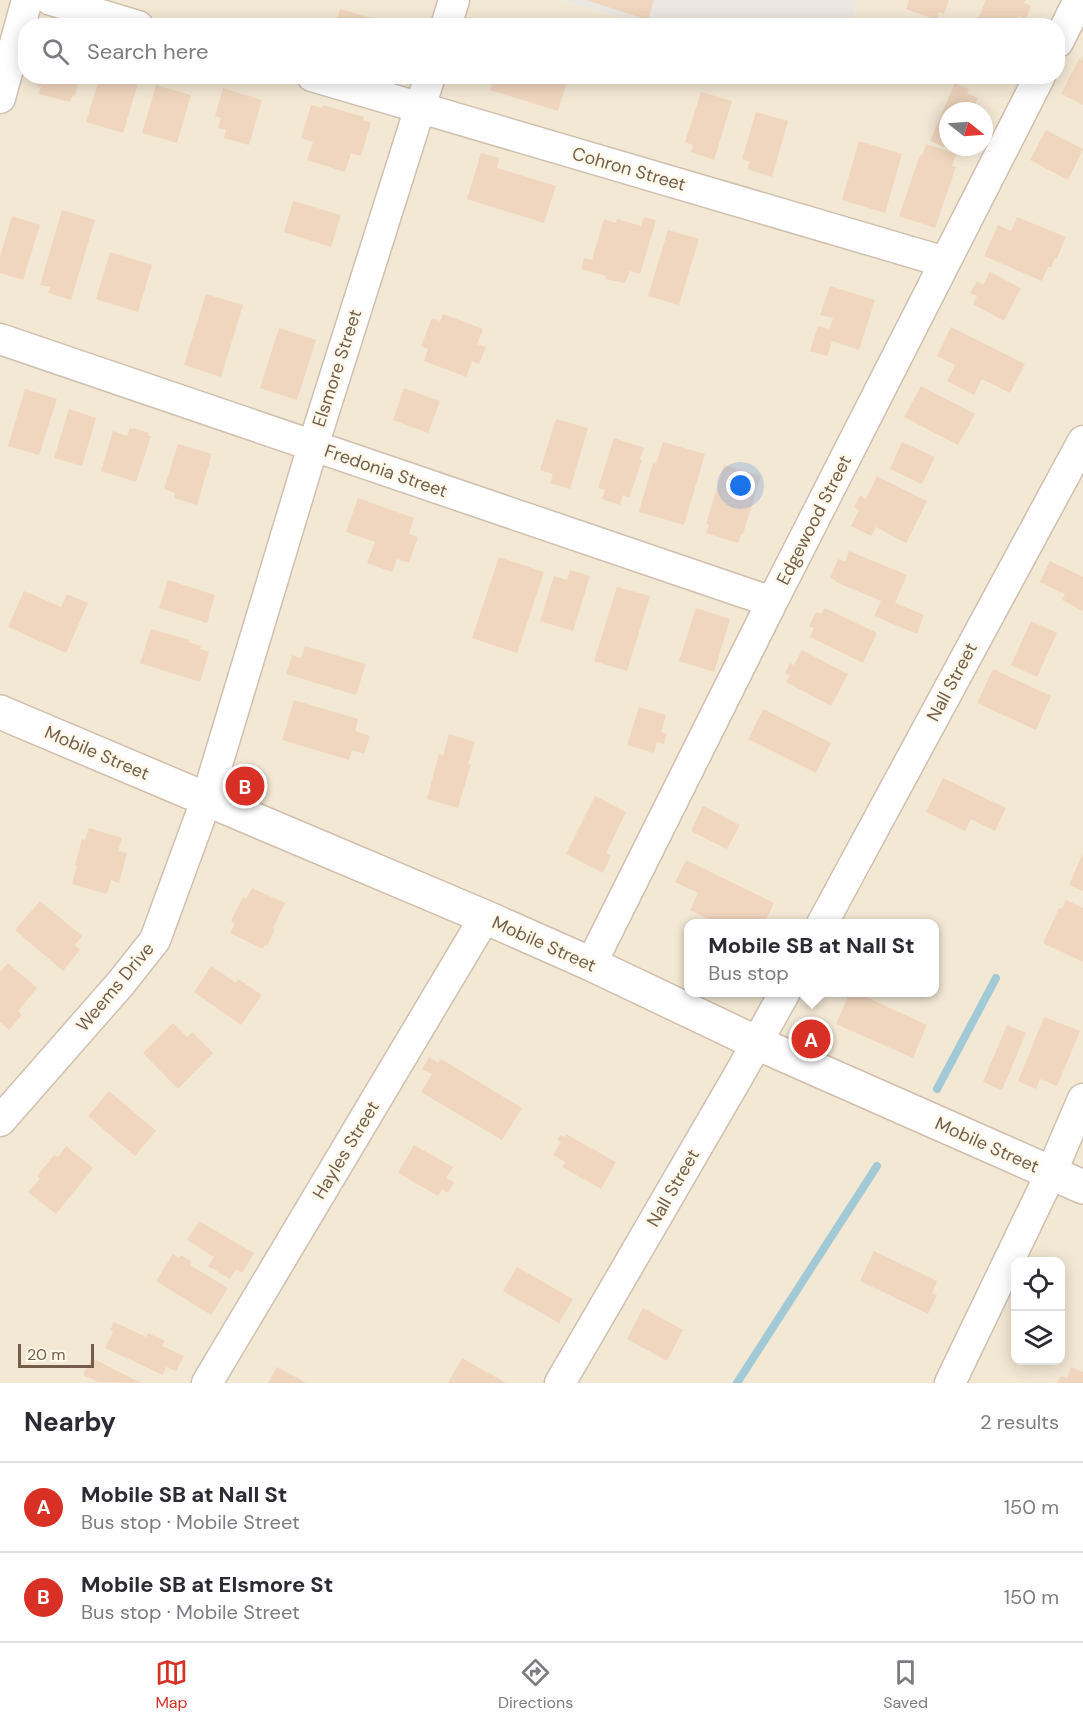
<!DOCTYPE html>
<html lang="en">
<head>
<meta charset="utf-8">
<style>
  body { margin:0; font-family:"DM Sans",sans-serif; background:#f2f2f3; color:#2b2b33 }
  .controls { position:absolute; right:18px; bottom:18px; display:grid; overflow:hidden; border-radius:12px; box-shadow:0 3px 15px #0003 }
  .controls button { width:54px; height:54px; display:grid; place-items:center; padding:0; border:0; border-bottom:2px solid #e1e1e2; background:#fff; color:#2b2b33; font:30px sans-serif }
  .compass { position:absolute; left:939px; top:102px; width:54px; height:54px; border-radius:50%; background:#fff; box-shadow:0 3px 15px #0003; rotate:107deg }
  .scale { position:absolute; left:18px; bottom:15px; width:76px; box-sizing:border-box; padding-left:6px; border:3px solid #745d4b; border-top:0; font-size:16px; line-height:21px; white-space:nowrap; color:#745d4b; -webkit-text-stroke:4px #fff9ec; paint-order:stroke }
  .you { position:absolute; left:741px; top:486px; width:21px; height:21px; margin:-15px; border:4px solid #fff; border-radius:50%; background:#1a73e8; box-shadow:0 0 0 9px #1a73e833 }
  .badge { display:grid; place-items:center; width:39px; height:39px; border-radius:50%; background:#d93025; color:#fff; font-size:20px; font-weight:700 }
  .pin { position:absolute; translate:-50% -50%; border:3px solid #fff; box-shadow:0 2px 6px #0006 }
  .popup { position:absolute; left:684px; top:919px; width:255px; height:78px; box-sizing:border-box; display:grid; place-content:center; border-radius:12px; background:#fff; filter:drop-shadow(0 2px 4px #0005); font-size:20px; white-space:nowrap; color:#7c7c81 }
  .popup b { font-size:22px; color:#2b2b33 }
  .popup::after { content:''; position:absolute; left:50%; top:100%; margin-left:-12px; border:12px solid transparent; border-top-color:#fff }
  .list { margin:0; padding:0; list-style:none }
  h2 { display:flex; justify-content:space-between; align-items:center; height:78px; margin:0; padding:0 24px; font-size:26px }
  h2 small { font-size:20px; font-weight:400; color:#7c7c81 }
  .list li { display:grid; grid-template-columns:39px 1fr auto; gap:18px; align-items:center; box-sizing:border-box; height:90px; padding:0 24px; border-top:2px solid #e1e1e2 }
  .list b { display:block; font-size:22px; white-space:nowrap }
  .list p { margin:0; font-size:20px; white-space:nowrap; color:#7c7c81 }
  .list em { font-size:20px; font-style:normal; color:#7c7c81 }
  .icon { flex:none; width:33px; height:33px; fill:none; stroke:currentColor; stroke-width:2; stroke-linecap:round; stroke-linejoin:round }
  .map { position:relative; flex:none; width:1083px; height:1383px; overflow:hidden }
  .search { position:absolute; background:#fff; box-shadow:0 3px 15px #0003; left:18px; right:18px; top:18px; height:66px; display:flex; align-items:center; gap:15px; box-sizing:border-box; padding:0 21px; border-radius:24px; color:#7c7c81; font-size:22px }
  .sheet { height:258px; background:#fff }
  nav { display:flex; justify-content:space-around; align-items:center; box-sizing:border-box; height:84px; border-top:2px solid #e1e1e2; background:#fff; font-size:16px; color:#7c7c81 }
  nav a { display:grid; justify-items:center; gap:3px }
  nav .on { color:#d93025 }
  .map>svg:first-child { display:block }
  .residential { fill:#f3e8d4; fill-rule:evenodd }
  .industrial { fill:#ece7e0 }
  .lines { fill:none; stroke-linecap:round; stroke-linejoin:round }
  .stream { stroke:#a1cad6; stroke-width:8 }
  .building { fill:#f0d6be }
  .street-casing { stroke:#cfc0af; stroke-width:33 }
  .secondary-casing { stroke:#d0beaa; stroke-width:36 }
  .street { stroke:#fff; stroke-width:30 }
  .secondary { stroke:#fff; stroke-width:33 }
  .labels { text-anchor:middle; stroke-width:5; stroke-linejoin:round; paint-order:stroke }
  .street-label { font-size:18px; fill:#745d4b; stroke:#fff9ec }
</style>
</head>
<body>
<div class="map">
<svg width="1083" height="1383" viewBox="0 0 1083 1383">
  <rect width="100%" height="100%" fill="#fcf5e6"/>
  <path class="residential" d="M0 0H560L647 25 26 26V76H822L835 80 836 76H1058V26L851 25 858 0H1083V1383H0ZM948 111H984V147H948ZM688 924H934V992H688ZM1016 1262H1060V1360H1016Z"/>
  <path class="industrial" d="M560 0H858L851 26 647 25Z"/>
  <g class="lines">
    <path class="stream" d="M937 1089 996 978
      M737 1383 877 1166"/>
  </g>
  <path class="building" d="M586 0H654L648 20Z
    M909 0H949L944 14 939 12 937 20 906 9Z
    M986 0H1026L1024 3 1031 6 1026 19 1018 16 1014 26H975Z
    M340 9 396 25V26H335Z
    M1083 56V105L1061 94 1079 59 1081 60Z
    M40 76H80L75 96 73 95 70 102 39 94 41 87H37Z
    M100 76 140 77 123 133 86 122Z
    M495 76H569L558 111 490 90Z
    M955 83 969 89 967 93 978 98 972 111H948V137L944 147 930 141Z
    M156 85 191 95 177 143 142 133Z
    M223 88 262 100 249 145 224 138 226 130 218 128 221 118 215 116Z
    M701 92 732 101 714 160 691 152 693 145 685 142Z
    M311 105 322 108 323 105 364 117 363 120 371 122 361 156 351 153 345 172 307 160 313 142 301 138Z
    M756 112 788 121 772 177 747 169 750 162 742 159Z
    M1046 130 1083 149 1068 180 1030 160Z
    M859 141 902 154 885 213 842 200Z
    M926 144 956 154 952 166 956 167 935 228 899 216 920 155 922 156Z
    M481 153 500 158 497 168 556 186 544 223 467 199Z
    M293 201 341 215 331 247 284 232Z
    M62 210 95 220 71 300 48 293 50 287 40 285Z
    M12 216 40 225 23 280 0 273V257Z
    M644 217 656 220 640 274 630 271 625 283 605 279 606 276 581 269 584 258 592 260 604 219 616 223 617 219 641 226Z
    M1017 217 1066 237 1057 258H1055L1051 267H1048L1042 281 984 256 998 225 1011 231Z
    M668 230 699 239 679 305 648 296Z
    M110 252 152 265 138 312 96 299Z
    M990 272 1021 288 1004 321 973 304 977 296 970 293 977 281 983 285Z
    M830 286 875 300 859 350 832 341 827 356 810 351 818 326 829 329 833 318 820 315Z
    M206 294 243 305 221 377 184 365Z
    M443 314 483 329 477 344 486 347 479 364 472 361 466 377 424 361 428 349 421 346 432 318 440 321Z
    M951 327 1025 364 1010 393 982 379 974 395 947 381 955 365 937 356Z
    M279 328 316 340 297 400 260 388Z
    M921 386 975 414 958 445 904 417Z
    M404 388 440 401 428 433 393 420Z
    M25 389 57 399 39 455 8 446Z
    M69 409 96 418 82 466 54 458Z
    M556 419 588 428 570 489 550 483 553 474 540 470Z
    M130 428 133 429V428L149 433 148 436H151L136 482 101 471 113 431 127 436Z
    M614 438 644 448 640 459 642 460 629 498 623 495 620 505 602 499 605 490 598 488Z
    M663 442 705 454 684 525 639 512 653 463 656 464Z
    M902 442 935 457 922 484 890 469Z
    M178 444 212 454 197 505 174 498 175 493 164 489Z
    M724 465 761 476 743 534H741L738 543 706 533 709 525 706 524Z
    M877 476 927 501 906 543 876 527 871 536 851 526 859 510 854 507 860 495 866 499Z
    M358 498 414 518 409 534 418 537 409 563 397 559 392 572 367 563 375 542 346 532Z
    M849 551 907 575 895 603 924 615 917 634 874 616 881 601 836 582V580L830 578 838 559 845 562Z
    M499 557 544 572 517 653 472 638Z
    M1050 561 1083 577V611L1062 600 1065 594 1040 582Z
    M570 570 590 576 573 631 540 621 554 576 567 580Z
    M168 580 215 595 207 623 159 608Z
    M617 587 650 596 627 671 594 661Z
    M24 591 61 607 67 594 88 603 66 653 8 627Z
    M696 608 730 619 714 672 679 661Z
    M825 608 877 633 863 663 810 637 814 628 809 626 816 612 821 614Z
    M1031 621 1057 633 1037 677 1011 665Z
    M151 629 189 640 188 642 201 646 200 649 209 652 200 682 140 663Z
    M305 646 366 664 356 695 286 674 292 655 301 658Z
    M802 650 848 674 831 706 786 682 790 676 785 673 790 663 794 665Z
    M993 669 1051 696 1036 730 977 703Z
    M294 700 358 719 355 731 370 736 364 754 352 750 349 760 282 740Z
    M639 707 666 715 661 732 667 734 664 744 657 742 654 753 627 745Z
    M763 709 831 743 816 773 748 739Z
    M449 734 475 742 468 764H471L458 808 427 799 439 754 443 756Z
    M943 778 1006 808 995 831 971 819 965 831 926 812Z
    M595 796 626 812 606 853 611 856 603 873 566 854Z
    M703 806 740 825 727 849 691 831Z
    M89 828 122 838 118 851 127 853 119 883 111 880 107 894 72 884 77 866 75 865 82 839 85 840Z
    M1083 853V891L1069 885Z
    M686 860 774 903 764 924H718L690 910 698 893 675 882Z
    M252 888 285 903 273 928 275 929 267 946 265 945 263 949 230 933 235 923 231 921 243 897 246 899Z
    M1066 900 1083 908V962L1043 943 1059 908 1062 909Z
    M40 901 82 936 75 945 80 950 63 971 15 930Z
    M8 963 37 988 18 1011 22 1015 9 1030 0 1022V972Z
    M211 966 236 983 238 979 262 995 241 1025 194 992Z
    M850 992H855L927 1025 913 1058 836 1024Z
    M1044 1017 1080 1031 1057 1086 1040 1079 1036 1089 1018 1081Z
    M173 1023 187 1037 192 1032 213 1053 178 1089 143 1053Z
    M1007 1025 1026 1033 1002 1090 983 1082Z
    M429 1057 438 1063 441 1059 522 1108 502 1140 421 1092 432 1074 422 1069Z
    M109 1091 156 1131 135 1156 88 1116Z
    M566 1134 616 1162 601 1189 562 1167 565 1162 553 1155 561 1142 557 1140 560 1135 565 1137Z
    M414 1145 453 1167 446 1178 454 1182 448 1193 442 1189 438 1196 398 1173Z
    M66 1146 93 1168 56 1214 28 1192 40 1179 37 1176 54 1155 58 1157Z
    M199 1221 254 1253 242 1273 236 1269 230 1279 208 1266 214 1257 187 1240Z
    M874 1251 937 1281 932 1293 937 1295 928 1314 860 1281Z
    M173 1254 179 1258 181 1255 192 1262 190 1265 228 1288 211 1315 156 1281Z
    M517 1267 573 1299 559 1323 503 1291Z
    M643 1308 683 1330 667 1361 627 1339Z
    M114 1322 146 1337 148 1333 165 1341 162 1346 184 1356 176 1371 166 1367 163 1375 105 1348 113 1332 110 1330Z
    M92 1358 133 1379 143 1383 98 1382 83 1375Z
    M462 1358 494 1376 506 1383H448Z
    M277 1367 294 1376 306 1383H268Z
    M1071 1367 1083 1372V1383H1057L1061 1376 1067 1378Z"/>
  <g class="lines">
    <g class="street-casing">
      <path id="street" d="M51 0 138 26
        M446 26 454 0
        M1058 42 1079 0
        M312 76 945 262
        M0 98 27 0
        M0 339 772 602
        M822 924 1083 441
        M591 964 772 602 1040 76
        M0 1121 121 983 155 940 207 798 313 446 430 76
        M207 1383 485 917
        M560 1383 740 1073 785 992
        M950 1383 1051 1173 1083 1099"/>
    </g>
    <g class="secondary-casing">
      <path id="secondary" d="M0 712 485 917 591 964 757 1043 1083 1187"/>
    </g>
    <use href="#street" class="street"/>
    <use href="#secondary" class="secondary"/>
  </g>
  <g class="labels">
    <g class="street-label">
      <text transform="translate(629 169) rotate(16)" y="6">Cohron Street</text>
      <text transform="translate(337 368) rotate(-72)" y="6">Elsmore Street</text>
      <text transform="translate(386 471) rotate(19)" y="6">Fredonia Street</text>
      <text transform="translate(814 520) rotate(-63)" y="6">Edgewood Street</text>
      <text transform="translate(952 682) rotate(-62)" y="6">Nall Street</text>
      <text transform="translate(97 753) rotate(23)" y="6">Mobile Street</text>
      <text transform="translate(544 944) rotate(24)" y="6">Mobile Street</text>
      <text transform="translate(115 987) rotate(-50)" y="6">Weems Drive</text>
      <text transform="translate(987 1145) rotate(24)" y="6">Mobile Street</text>
      <text transform="translate(346 1150) rotate(-59)" y="6">Hayles Street</text>
      <text transform="translate(673 1188) rotate(-60)" y="6">Nall Street</text>
    </g>
  </g>
</svg>
<div class="controls">
<button><svg class="icon" aria-label="locate" viewBox="0 0 24 24"><circle cx="12" cy="12" r="6"/><path d="M12 2v4M12 18v4M2 12h4M18 12h4"/></svg></button>
<button><svg class="icon" aria-label="layers" viewBox="0 0 24 24"><path d="M12 4l9 5-9 5-9-5zM3 14l9 5 9-5"/></svg></button>
</div>
<svg class="compass" viewBox="-18 -18 36 36"><path d="M0-13l5 13h-10z" fill="#e53935"/><path d="M0 13l5-13h-10z" fill="#7c7c81"/></svg>
<div class="scale">20 m</div>
<div class="you"></div>
<div class="pin badge" style="left:811px;top:1039px">A</div>
<div class="popup"><b>Mobile SB at Nall St</b>Bus stop</div>
<div class="pin badge" style="left:245px;top:786px">B</div>
<div class="search"><svg class="icon" aria-label="search" viewBox="0 0 24 24"><circle cx="10" cy="10" r="6"/><path d="M15 15l6 6"/></svg>Search here</div>
</div>
<section class="sheet">
<h2>Nearby<small>2 results</small></h2>
<ul class="list">
<li><span class="badge">A</span><div><b>Mobile SB at Nall St</b><p>Bus stop · Mobile Street</p></div><em>150 m</em></li>
<li><span class="badge">B</span><div><b>Mobile SB at Elsmore St</b><p>Bus stop · Mobile Street</p></div><em>150 m</em></li>
</ul>
</section>
<nav>
<a class="on"><svg class="icon" aria-label="map" viewBox="0 0 24 24"><path d="M3 6l6-2 6 2 6-2v14l-6 2-6-2-6 2zM9 4v14M15 6v14"/></svg>Map</a>
<a><svg class="icon" aria-label="directions" viewBox="0 0 24 24"><path d="M12 3l9 9-9 9-9-9zM9 14v-3h6M13 9l2 2-2 2"/></svg>Directions</a>
<a><svg class="icon" aria-label="saved" viewBox="0 0 24 24"><path d="M7 4h10v16l-5-4-5 4z"/></svg>Saved</a>
</nav>
</body>
</html>
